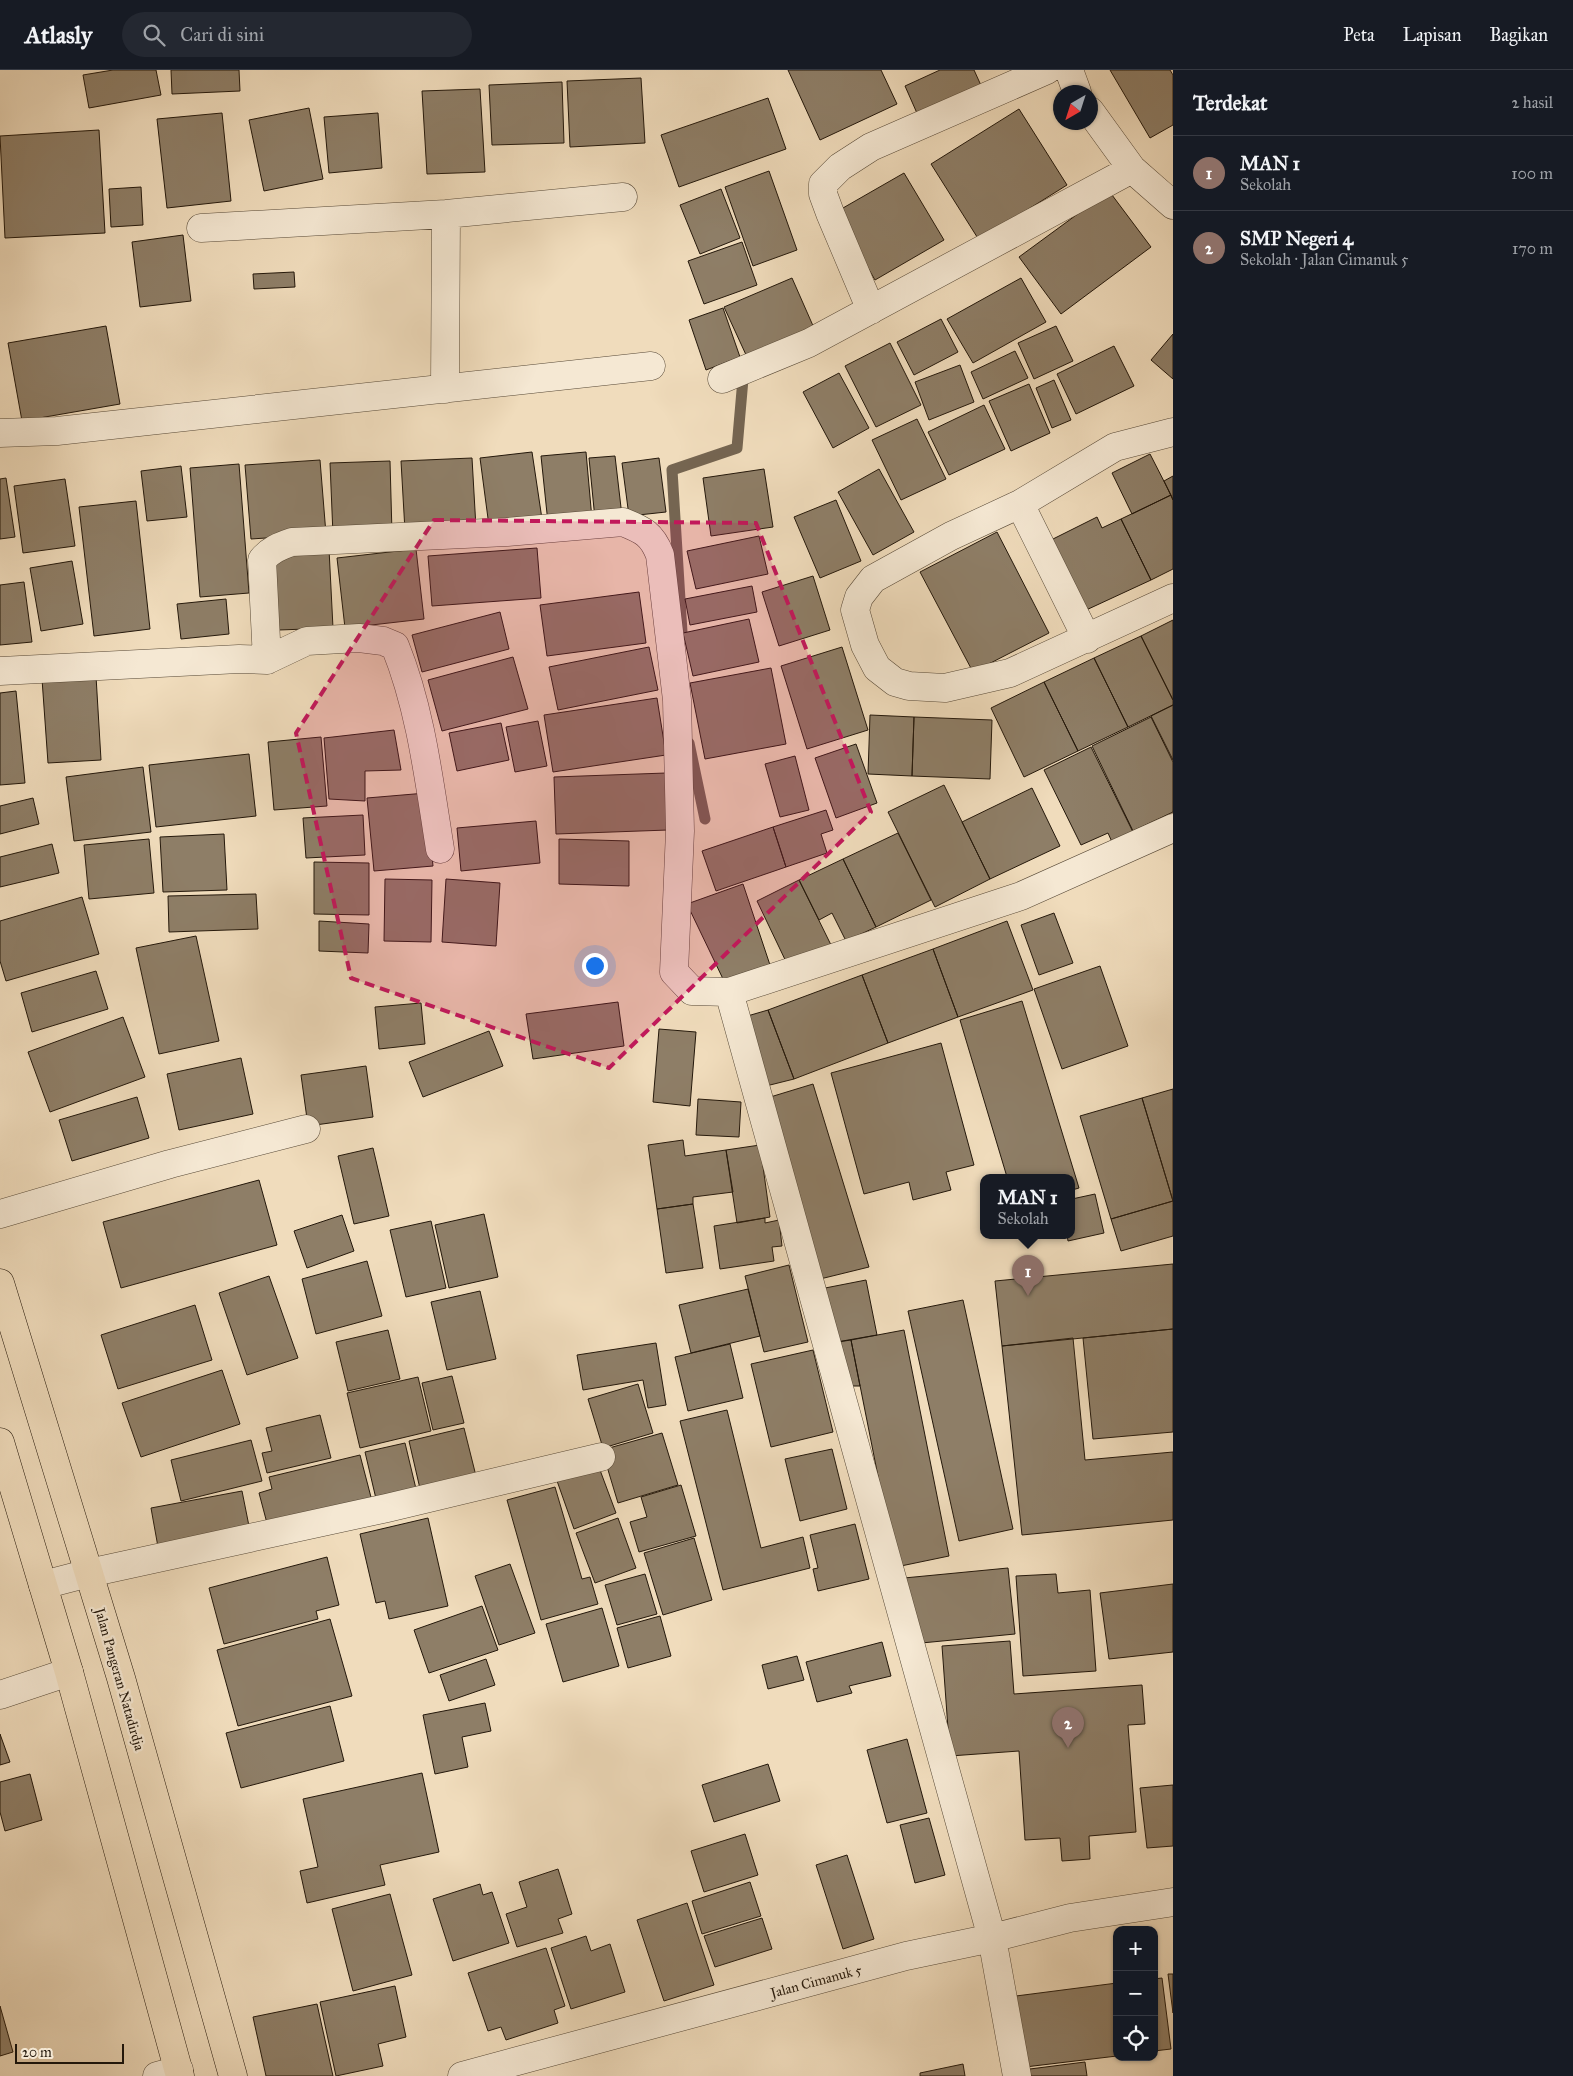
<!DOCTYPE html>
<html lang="id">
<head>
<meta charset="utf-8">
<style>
  body { margin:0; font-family:"IM FELL Great Primer",serif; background:#242831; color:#f1f3f6 }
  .controls { position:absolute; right:15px; bottom:15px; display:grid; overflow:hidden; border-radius:10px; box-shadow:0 1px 4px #0004 }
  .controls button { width:45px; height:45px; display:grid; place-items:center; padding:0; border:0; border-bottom:1px solid #363941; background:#171b24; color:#f1f3f6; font:25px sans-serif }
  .compass { position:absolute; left:1053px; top:15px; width:45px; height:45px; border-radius:50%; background:#171b24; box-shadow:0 1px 4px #0004; rotate:219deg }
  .scale { position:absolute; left:15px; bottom:12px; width:109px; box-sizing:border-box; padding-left:5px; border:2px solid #24180b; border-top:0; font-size:14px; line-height:18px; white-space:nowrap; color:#24180b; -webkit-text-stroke:4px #f5e8d3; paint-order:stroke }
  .you { position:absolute; left:594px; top:895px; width:18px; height:18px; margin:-12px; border:4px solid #fff; border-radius:50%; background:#1a73e8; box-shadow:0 0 0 8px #1a73e833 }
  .badge { display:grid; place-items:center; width:32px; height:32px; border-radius:50%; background:#0b8043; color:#fff; font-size:16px; font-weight:700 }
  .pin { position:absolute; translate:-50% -41px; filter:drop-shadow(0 1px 2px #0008) }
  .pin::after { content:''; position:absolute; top:26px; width:18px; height:15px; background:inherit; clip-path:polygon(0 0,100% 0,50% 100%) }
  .popup { position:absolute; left:980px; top:1104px; width:95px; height:65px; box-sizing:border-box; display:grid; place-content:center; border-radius:10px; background:#171b24; filter:drop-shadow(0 1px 4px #0005); font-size:16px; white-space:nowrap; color:#9ea1a6 }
  .popup b { font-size:19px; color:#f1f3f6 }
  .popup::after { content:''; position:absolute; left:50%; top:100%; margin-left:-10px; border:10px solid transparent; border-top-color:#171b24 }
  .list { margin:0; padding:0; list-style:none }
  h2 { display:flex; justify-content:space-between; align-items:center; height:65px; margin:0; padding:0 20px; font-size:21px }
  h2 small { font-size:16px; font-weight:400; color:#9ea1a6 }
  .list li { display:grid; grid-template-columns:32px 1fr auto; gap:15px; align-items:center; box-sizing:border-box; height:75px; padding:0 20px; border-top:1px solid #363941 }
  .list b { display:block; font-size:19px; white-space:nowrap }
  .list p { margin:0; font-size:16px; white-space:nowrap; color:#9ea1a6 }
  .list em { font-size:16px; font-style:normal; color:#9ea1a6 }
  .icon { flex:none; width:28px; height:28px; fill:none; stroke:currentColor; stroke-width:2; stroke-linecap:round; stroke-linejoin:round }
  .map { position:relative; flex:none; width:1173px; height:2006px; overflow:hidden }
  header { display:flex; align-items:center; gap:30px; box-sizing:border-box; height:70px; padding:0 25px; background:#171b24; border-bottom:1px solid #363941 }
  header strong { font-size:24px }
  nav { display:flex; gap:28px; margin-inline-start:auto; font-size:18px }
  .search { width:350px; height:45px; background:#242831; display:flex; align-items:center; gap:12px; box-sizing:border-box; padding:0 18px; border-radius:28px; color:#9ea1a6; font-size:19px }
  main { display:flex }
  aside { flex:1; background:#171b24 }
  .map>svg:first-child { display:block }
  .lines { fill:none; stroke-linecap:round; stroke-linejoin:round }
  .stream { stroke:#756551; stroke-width:11 }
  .building { fill:#8e7e67; stroke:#24180b }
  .minor-casing { stroke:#574937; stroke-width:29 }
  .major-casing { stroke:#24180b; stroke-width:29 }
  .minor { stroke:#f5e8d3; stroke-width:28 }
  .major { stroke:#f0dcbc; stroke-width:28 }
  .marked { fill:#c2185b; fill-opacity:0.2; stroke:#c2185b; stroke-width:4; stroke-dasharray:10 6; stroke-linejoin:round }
  .labels { text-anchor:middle; stroke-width:4.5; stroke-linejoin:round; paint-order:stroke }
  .street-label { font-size:14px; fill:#24180b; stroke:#f5e8d3 }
</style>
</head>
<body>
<header>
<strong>Atlasly</strong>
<div class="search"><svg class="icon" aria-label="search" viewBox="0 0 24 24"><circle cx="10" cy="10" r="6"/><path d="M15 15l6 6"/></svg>Cari di sini</div>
<nav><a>Peta</a><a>Lapisan</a><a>Bagikan</a></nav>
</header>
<main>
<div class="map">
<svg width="1173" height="2006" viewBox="0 0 1173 2006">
  <rect width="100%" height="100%" fill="#f0dcbc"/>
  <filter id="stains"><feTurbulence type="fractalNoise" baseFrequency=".004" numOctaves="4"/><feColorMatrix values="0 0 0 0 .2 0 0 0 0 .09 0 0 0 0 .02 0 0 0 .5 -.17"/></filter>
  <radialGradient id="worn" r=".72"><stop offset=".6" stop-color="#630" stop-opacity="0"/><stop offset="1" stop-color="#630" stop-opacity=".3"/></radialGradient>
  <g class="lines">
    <path class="stream" d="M682 562 672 400 737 378 743 309
      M689 673 705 749"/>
  </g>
  <path class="building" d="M113 0H156L161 25 89 38 83 5Z
    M171 0H239L240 21 172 24Z
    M788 0H881L897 34 820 70Z
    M940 0H974L984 22 920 50 905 16Z
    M1110 0H1170L1173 5V55L1150 68Z
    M641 8 645 73 570 77 567 11Z
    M562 12 564 73 492 75 489 15Z
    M480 19 485 102 427 104 422 21Z
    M768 28 786 79 679 117 661 65Z
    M309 38 323 109 264 121 249 50Z
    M1019 39 1067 115 979 170 931 94Z
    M222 43 231 131 167 138 157 49Z
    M378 43 382 98 329 103 324 47Z
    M99 60 105 163 5 168 0 66Z
    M769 101 797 180 753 196 725 117Z
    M904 103 944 170 875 210 836 142Z
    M141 117 143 155 111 157 109 119Z
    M721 119 740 168 700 184 680 135Z
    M1109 121 1151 177 1061 244 1019 187Z
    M183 165 191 231 140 237 132 172Z
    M742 172 757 215 704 234 688 191Z
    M294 202 295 217 254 219 253 204Z
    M792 208 814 258 747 287 724 237Z
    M1021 208 1046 252 973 293 947 249Z
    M723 238 740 287 706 300 689 250Z
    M941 249 958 282 914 305 897 272Z
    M106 256 120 334 22 351 8 273Z
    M1056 256 1073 291 1034 309 1018 273Z
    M1173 264V309L1151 290Z
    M890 273 921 335 876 357 845 296Z
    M1114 276 1134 316 1076 344 1057 304Z
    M1015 281 1028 308 983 329 971 302Z
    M960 295 974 332 929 350 915 312Z
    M839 303 869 358 833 378 803 322Z
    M1054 310 1071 350 1052 358 1036 318Z
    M1029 314 1050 363 1011 381 989 331Z
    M984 335 1005 379 949 405 928 362Z
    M917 349 946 409 901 430 872 370Z
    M532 382 542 449 489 456 480 388Z
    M586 382 592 449 548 453 541 386Z
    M1150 384 1171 425 1132 444 1112 403Z
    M615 386 622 446 595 449 589 388Z
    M472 388 476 458 405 461 401 391Z
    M659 388 666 442 629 446 622 393Z
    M320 390 326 464 251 469 245 395Z
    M390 391 392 463 333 465 330 393Z
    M239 394 249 523 200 527 190 398Z
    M181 396 187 447 147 451 141 401Z
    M764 399 773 457 711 466 703 408Z
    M879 399 914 462 873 485 838 422Z
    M1173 406V430L1164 411Z
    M6 408 15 467 0 469V409Z
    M65 409 75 476 23 483 14 416Z
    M1171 425 1173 430V499L1151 510 1121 449Z
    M836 430 861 491 820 508 794 447Z
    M136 431 150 559 94 566 79 437Z
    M1097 447 1102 458 1121 449 1151 510 1084 541 1049 471Z
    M997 462 1049 563 973 602 920 502Z
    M759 466 768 504 696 519 687 481Z
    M537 478 541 528 432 536 428 486Z
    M329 479 333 558 279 560 275 482Z
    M416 479 424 549 345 558 337 488Z
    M72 491 83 554 41 561 30 498Z
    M813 506 830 560 779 576 762 522Z
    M24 512 32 572 0 575V515Z
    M752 516 757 542 690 555 685 529Z
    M639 522 646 573 547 586 540 535Z
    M226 529 229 564 181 569 177 534Z
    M500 542 509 579 422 602 412 565Z
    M749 549 759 592 693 606 683 563Z
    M1173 550V630L1141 566Z
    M1141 566 1173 630V635L1128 657 1094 588Z
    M649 577 658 620 558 640 549 597Z
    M842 577 868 660 807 679 781 596Z
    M513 587 528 639 442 661 428 610Z
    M1094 588 1128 657 1078 681 1044 612Z
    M771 598 786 674 705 689 690 613Z
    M96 606 101 690 48 693 42 609Z
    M1044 612 1078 681 1024 707 991 638Z
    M16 621 25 713 0 715V623Z
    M657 628 666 685 553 702 544 645Z
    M1173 635V690L1151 646Z
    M870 645 914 647 912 706 868 704Z
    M914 647 992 650 990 709 912 706Z
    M1151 647 1173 692V742L1133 761 1092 676Z
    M538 651 547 696 515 702 506 657Z
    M501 653 509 690 457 701 449 663Z
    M394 660 401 700 365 701V731L329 729 324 668Z
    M321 667 327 736 274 740 268 672Z
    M856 674 877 733 836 748 815 688Z
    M1091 677 1133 762 1112 772 1108 763 1081 775 1044 700Z
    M249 684 256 746 156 757 149 695Z
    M795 686 809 740 780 747 765 694Z
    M143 697 151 762 74 771 66 707Z
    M666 703 668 760 556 764 554 707Z
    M944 715 990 809 935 837 888 742Z
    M1032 718 1060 776 990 809 962 752Z
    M426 723 433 796 374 801 367 728Z
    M33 728 39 754 0 764V736Z
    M826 740 833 760 821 764 827 783 786 797 773 757Z
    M363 745 365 785 306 788 303 748Z
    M536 751 540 793 461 801 457 758Z
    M773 757 786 797 716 821 702 781Z
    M898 763 931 830 876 857 843 789Z
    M224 764 227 820 163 822 160 767Z
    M149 769 154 823 89 829 84 775Z
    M559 769 629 771V816L559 814Z
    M52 774 59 803 0 817V787Z
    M843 789 876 857 846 871 832 843 819 850 799 810Z
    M314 792 369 793V845L314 844Z
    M385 809 432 810 431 872 384 871Z
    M446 809 500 813 496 876 442 872Z
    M799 810 833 879 790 900 757 831Z
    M743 814 771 898 724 911 687 834Z
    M256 824 258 859 169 862 168 826Z
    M82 827 99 884 6 911 0 891V851Z
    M1054 843 1073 893 1039 905 1021 855Z
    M319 851 369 854 368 883 319 881Z
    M1007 851 1033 920 958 947 933 879Z
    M196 866 219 971 159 984 136 878Z
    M933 879 958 947 888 973 862 905Z
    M1100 896 1128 976 1062 999 1034 919Z
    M96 901 108 939 32 962 21 923Z
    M862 905 888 973 794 1009 768 940Z
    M1022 931 1079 1118 1072 1120V1107H1007L960 950Z
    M618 932 624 976 533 989 526 944Z
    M421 933 425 974 379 979 375 937Z
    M768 940 794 1009 766 1016 744 947Z
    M123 947 145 1007 50 1042 28 982Z
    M659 959 696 962 690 1036 653 1032Z
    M489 961 503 996 423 1027 409 992Z
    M941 973 974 1095 946 1102 951 1120 913 1130 909 1112 864 1124 831 1003Z
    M241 988 253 1044 179 1060 167 1004Z
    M366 996 373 1047 308 1056 301 1005Z
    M813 1014 869 1197 816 1210 767 1028Z
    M1173 1019V1131L1142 1028Z
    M137 1027 149 1068 72 1091 59 1050Z
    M1142 1028 1173 1131 1111 1149 1080 1046Z
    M698 1029 741 1032 739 1067 696 1065Z
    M683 1070 685 1086 726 1080 733 1122 693 1127V1134L657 1139 648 1075Z
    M760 1075 770 1147 737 1153 726 1080Z
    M373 1078 389 1146 354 1154 338 1086Z
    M259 1110 277 1175 121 1218 103 1152Z
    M1095 1124 1104 1163 1068 1171 1067 1165H1072V1129Z
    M1173 1131V1166L1121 1181 1111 1149Z
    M693 1134 703 1198 666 1203 657 1139Z
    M484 1144 498 1207 449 1218 435 1155Z
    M342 1145 354 1181 307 1198 294 1161Z
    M765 1148V1153L779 1150 782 1176 772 1177 774 1191 720 1199 714 1156Z
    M431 1151 446 1218 406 1227 390 1160Z
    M367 1191 382 1246 316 1264 302 1209Z
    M1173 1194V1259L1002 1276 995 1211Z
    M789 1195 808 1272 764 1282 745 1206Z
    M269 1206 298 1288 247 1305 219 1223Z
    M866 1210 877 1265 831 1273 815 1220Z
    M748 1219 760 1266 691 1283 679 1235Z
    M480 1221 496 1289 447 1300 431 1232Z
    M963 1230 1013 1459 959 1471 908 1241Z
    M195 1235 212 1290 118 1319 101 1265Z
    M1173 1259V1362L1093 1369 1083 1268Z
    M388 1260 400 1309 348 1321 336 1272Z
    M904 1260 949 1486 896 1497 851 1270Z
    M1073 1268 1085 1390 1173 1382V1450L1022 1465 1002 1276Z
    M851 1270 860 1316H846L831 1273Z
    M656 1273 666 1335 648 1338 643 1310 583 1320 577 1285Z
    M730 1274 743 1328 688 1341 675 1287Z
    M813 1280 833 1362 771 1377 751 1294Z
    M222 1300 240 1354 141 1387 122 1333Z
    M452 1306 464 1353 433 1360 422 1313Z
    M418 1307 431 1361 360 1378 347 1323Z
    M638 1314 653 1363 603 1378 588 1329Z
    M727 1340 761 1478 803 1467 810 1498 723 1520 680 1351Z
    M320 1345 331 1388 267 1403 262 1383 272 1381 266 1358Z
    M464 1358 477 1410 421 1423 409 1371Z
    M662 1363 678 1415 618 1433 602 1380Z
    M251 1370 262 1411 181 1431 171 1390Z
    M405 1373 417 1423 377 1433 365 1382Z
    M832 1379 847 1439 800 1451 785 1389Z
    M360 1385 372 1431 268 1457 259 1423 272 1419 269 1407Z
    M597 1392 616 1443 574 1459 556 1408Z
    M681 1415 696 1466 639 1482 630 1452 647 1447 641 1427Z
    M555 1417 582 1509 590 1507 598 1534 541 1550 507 1430Z
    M242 1421 250 1461 158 1477 151 1438Z
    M428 1448 448 1536 389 1549 385 1531 376 1533 360 1464Z
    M618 1448 636 1498 595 1513 576 1463Z
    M855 1454 869 1509 818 1521 813 1499 818 1498 810 1465Z
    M694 1468 712 1530 663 1545 644 1483Z
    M327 1487 339 1535 316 1541 318 1549 224 1574 209 1518Z
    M510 1494 535 1563 499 1575 475 1506Z
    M1008 1498 1015 1564 911 1574 904 1508Z
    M645 1504 657 1544 617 1555 605 1515Z
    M1056 1504 1058 1523 1090 1520 1096 1601 1023 1606 1016 1506Z
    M1173 1514V1582L1109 1589 1100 1523Z
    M482 1536 498 1580 429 1603 414 1560Z
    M602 1538 619 1596 563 1612 546 1554Z
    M660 1546 671 1586 628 1598 617 1558Z
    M330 1549 352 1626 238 1656 217 1580Z
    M1010 1571 1014 1624 1142 1615 1145 1654 1128 1655 1136 1762 1089 1766 1090 1789 1062 1791 1060 1768 1025 1770 1019 1681 950 1686 942 1576Z
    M882 1572 891 1606 849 1616 852 1623 817 1632 806 1592Z
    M797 1586 804 1610 768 1619 762 1595Z
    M486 1589 495 1615 449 1631 440 1605Z
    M485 1633 491 1661 462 1667 468 1697 435 1704 423 1645Z
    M330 1636 344 1691 241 1718 226 1663Z
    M0 1664 10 1692 0 1695Z
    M907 1669 927 1743 887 1753 867 1680Z
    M768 1694 780 1731 714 1752 702 1715Z
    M422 1703 439 1782 380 1795 385 1815 307 1833 300 1801 318 1797 303 1729Z
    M30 1704 42 1750 5 1761 0 1742V1712Z
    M1173 1715V1776L1147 1778 1140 1718Z
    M929 1748 945 1805 915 1813 900 1755Z
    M745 1764 758 1805 704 1822 691 1781Z
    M847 1785 874 1869 843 1879 816 1795Z
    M558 1799 572 1844 558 1849 563 1863 517 1877 506 1844 527 1837 519 1812Z
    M750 1812 761 1846 702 1864 692 1831Z
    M480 1814 483 1825 492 1822 509 1873 453 1891 433 1829Z
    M390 1824 412 1905 353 1921 332 1839Z
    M687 1833 714 1915 664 1931 637 1850Z
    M762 1848 772 1879 715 1897 704 1866Z
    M586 1866 591 1881 610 1874 625 1922 571 1939 551 1878Z
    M546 1878 565 1936 554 1940 558 1953 506 1970 501 1957 488 1961 468 1903Z
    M1168 1904H1173V1943Z
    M1162 1908 1171 1979 1154 1981V1909Z
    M1117 1913V1986L1025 1997 1016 1926Z
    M395 1916 406 1967 378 1974 383 1996 336 2006 320 1932Z
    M317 1934 333 2006H266L253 1947Z
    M0 1936 13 1982 0 1986Z
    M1085 1992 1087 2006H1022V2000Z
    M963 1994 965 2006H920V2003Z"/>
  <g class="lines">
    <g class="minor-casing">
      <path id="minor" d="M1069 0 1077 22
        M1090 41 1132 99 1173 135
        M201 158 446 144 623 127
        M871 240 830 143 823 124V114L840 97 871 77 1047 0
        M722 309 809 273 1132 99
        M445 319 446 144
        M0 363 57 361 651 296
        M1020 434 1115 377 1173 362
        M1087 569 1020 434 951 466 873 509 859 527 855 540 865 575 877 598 895 612 909 616 945 618 1010 603 1173 528
        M267 590 262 490C270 480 280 476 292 472L507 462 623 452C643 460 652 464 660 485L677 630 680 761 674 902 692 921 729 922 1021 826 1173 758
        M0 601 239 589 267 590 307 571 359 568 383 571 395 576C421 640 429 711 440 779
        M729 922 992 1868 1017 2006
        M0 1144 170 1094 306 1059
        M43 1515 89 1503 387 1438 601 1387
        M0 1625 69 1602
        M157 2006 179 2000
        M462 2006 906 1886 992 1868 1070 1848 1173 1832"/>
    </g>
    <g class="major-casing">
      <path id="major" d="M0 1213 121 1608 233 2006
        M0 1372 69 1602 180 2006"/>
    </g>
    <use href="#minor" class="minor"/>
    <use href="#major" class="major"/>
  </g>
  <path class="marked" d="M434 450 756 453 871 742 609 998 351 908 296 663Z"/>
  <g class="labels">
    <g class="street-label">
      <text transform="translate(120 1609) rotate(74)" y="5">Jalan Pangeran Natadirdja</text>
      <text transform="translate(816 1911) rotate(-15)" y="5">Jalan Cimanuk 5</text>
    </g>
  </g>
  <rect width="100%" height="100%" filter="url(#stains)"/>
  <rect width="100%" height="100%" fill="url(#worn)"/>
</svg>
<div class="controls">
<button>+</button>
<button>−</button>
<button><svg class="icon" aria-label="locate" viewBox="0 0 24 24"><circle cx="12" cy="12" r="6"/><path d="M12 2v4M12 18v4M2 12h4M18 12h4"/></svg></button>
</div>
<svg class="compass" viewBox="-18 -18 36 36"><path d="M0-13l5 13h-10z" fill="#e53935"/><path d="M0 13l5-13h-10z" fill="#9ea1a6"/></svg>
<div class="scale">20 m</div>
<div class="you"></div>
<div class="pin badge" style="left:1028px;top:1226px;background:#8d6e63">1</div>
<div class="popup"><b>MAN 1</b>Sekolah</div>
<div class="pin badge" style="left:1068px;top:1678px;background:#8d6e63">2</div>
</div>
<aside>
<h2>Terdekat<small>2 hasil</small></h2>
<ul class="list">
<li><span class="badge" style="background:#8d6e63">1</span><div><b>MAN 1</b><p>Sekolah</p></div><em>100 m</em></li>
<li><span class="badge" style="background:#8d6e63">2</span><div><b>SMP Negeri 4</b><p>Sekolah · Jalan Cimanuk 5</p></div><em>170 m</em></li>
</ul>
</aside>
</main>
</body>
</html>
